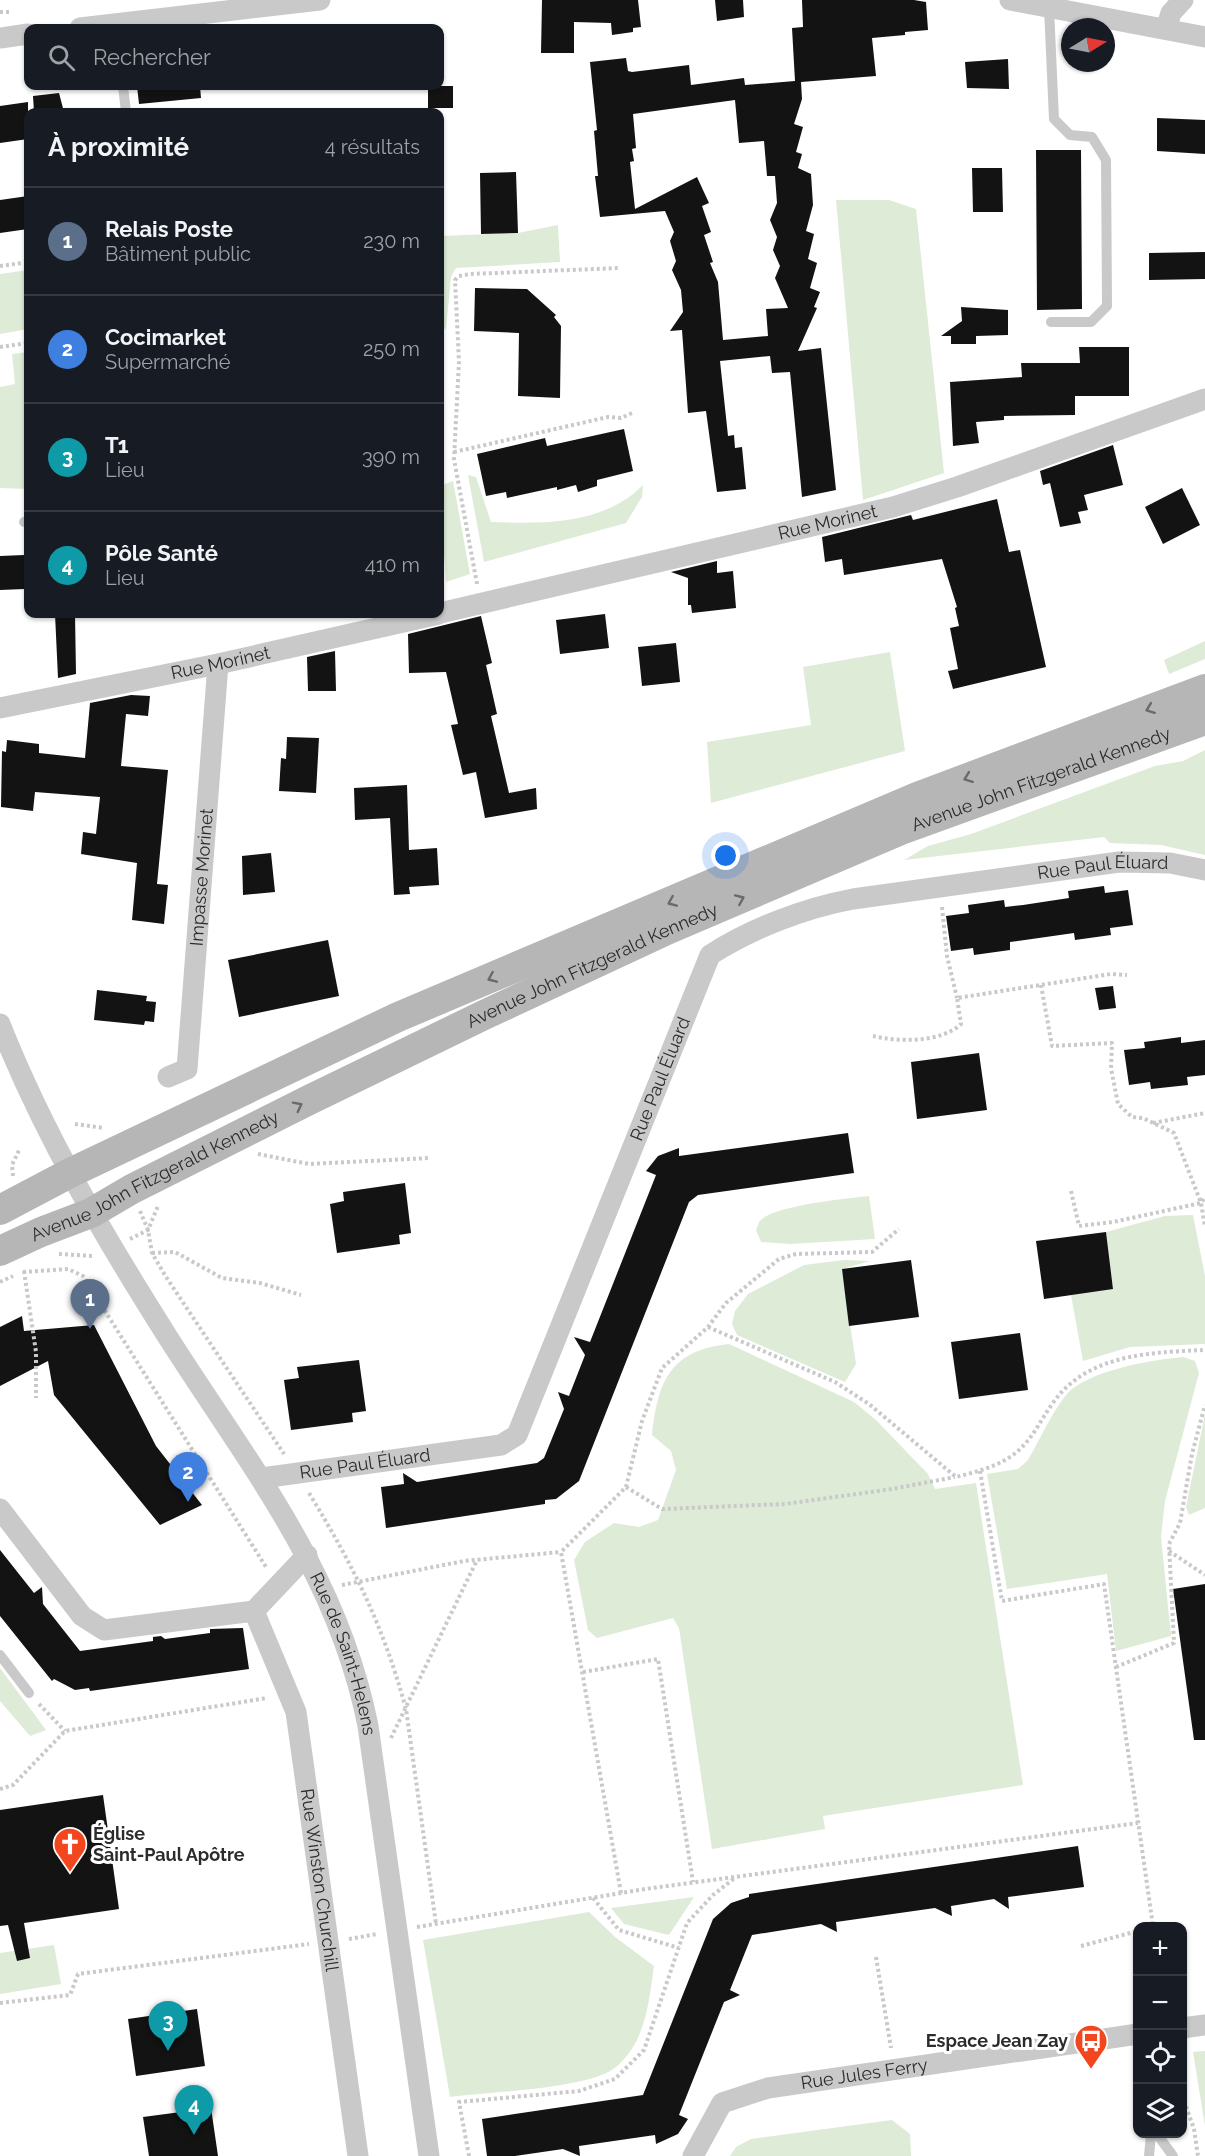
<!DOCTYPE html>
<html lang="fr">
<head>
<meta charset="utf-8">
<style>
  body { margin:0; font-family:Raleway,sans-serif; background:#20242c; color:#f1f3f6 }
  .controls { position:absolute; right:18px; bottom:18px; display:grid; overflow:hidden; border-radius:12px; box-shadow:0 2px 4px #0004 }
  .controls button { width:54px; height:54px; display:grid; place-items:center; padding:0; border:0; border-bottom:2px solid #363941; background:#171b24; color:#f1f3f6; font:30px sans-serif }
  .compass { position:absolute; left:1061px; top:18px; width:54px; height:54px; border-radius:50%; background:#171b24; box-shadow:0 2px 4px #0004; rotate:80deg }
  .you { position:absolute; left:726px; top:856px; width:21px; height:21px; margin:-15px; border:4px solid #fff; border-radius:50%; background:#1a73e8; box-shadow:0 0 0 9px #1a73e833 }
  .badge { display:grid; place-items:center; width:39px; height:39px; border-radius:50%; background:#7c3aed; color:#fff; font-size:20px; font-weight:700 }
  .pin { position:absolute; translate:-50% -50px; filter:drop-shadow(0 2px 3px #0008) }
  .pin::after { content:''; position:absolute; top:32px; width:21px; height:18px; background:inherit; clip-path:polygon(0 0,100% 0,50% 100%) }
  .list { margin:0; padding:0; list-style:none }
  h2 { display:flex; justify-content:space-between; align-items:center; height:78px; margin:0; padding:0 24px; font-size:26px }
  h2 small { font-size:20px; font-weight:400; color:#9ea1a6 }
  .list li { display:grid; grid-template-columns:39px 1fr auto; gap:18px; align-items:center; box-sizing:border-box; height:108px; padding:0 24px; border-top:2px solid #363941 }
  .list b { display:block; font-size:22px; white-space:nowrap }
  .list p { margin:0; font-size:20px; white-space:nowrap; color:#9ea1a6 }
  .list em { font-size:20px; font-style:normal; color:#9ea1a6 }
  .icon { flex:none; width:33px; height:33px; fill:none; stroke:currentColor; stroke-width:2; stroke-linecap:round; stroke-linejoin:round }
  .map { position:relative; flex:none; width:1205px; height:2156px; overflow:hidden }
  .search { position:absolute; background:#171b24; box-shadow:0 2px 4px #0004; left:24px; top:24px; width:420px; height:66px; display:flex; align-items:center; gap:15px; box-sizing:border-box; padding:0 21px; border-radius:12px; color:#9ea1a6; font-size:22px }
  .panel { position:absolute; background:#171b24; box-shadow:0 2px 4px #0004; left:24px; top:108px; width:420px; height:510px; border-radius:12px }
  .map>svg:first-child { display:block }
  .green { fill:#ddebd7 }
  .building { fill:#131313; fill-rule:evenodd }
  .lines { fill:none; stroke-linecap:round; stroke-linejoin:round }
  .path { stroke:#c9c9c9; stroke-width:4; stroke-dasharray:3 3; stroke-linecap:butt }
  .lane { stroke:#c9c9c9; stroke-width:10 }
  .street { stroke:#c9c9c9; stroke-width:21 }
  .secondary { stroke:#b6b6b6; stroke-width:30 }
  .oneway { stroke:#6a6a6a }
  .labels { text-anchor:middle; stroke-width:6; stroke-linejoin:round; paint-order:stroke }
  .street-label { font-size:18px; fill:#2c2c2c; stroke:#fff }
  .poi-label { font-size:18px; font-weight:bold; fill:#2c2c2c; stroke:#fff; text-anchor:start }
</style>
</head>
<body>
<div class="map">
<svg width="1205" height="2156" viewBox="0 0 1205 2156">
  <rect width="100%" height="100%" fill="#fff"/>
  <path class="green" d="M836 200H889L916 209 944 473 863 500Z
    M558 225 560 262 456 268 451 277 446 329 440 327V236L518 233Z
    M28 270V329L0 334V274Z
    M28 352V489L0 488V387L15 384 12 354Z
    M468 475 476 477 491 522C543 524 604 525 643 485L642 497 626 523 484 562Z
    M453 481 470 574 446 582 442 525H440V486Z
    M1205 641V659L1169 674 1164 660Z
    M890 652 905 751 711 803 707 742 811 725 803 667Z
    M1205 750V855L1161 845 1110 843 1104 837 904 860 928 846 971 834 1155 766 1183 761Z
    M869 1196 875 1239 790 1244 761 1242 756 1230C757 1229 759 1221 760 1221 771 1206 849 1198 869 1196Z
    M1193 1215 1205 1276V1344L1130 1347 1083 1361 1071 1295 1113 1288 1106 1232 1165 1216Z
    M844 1260 870 1261 842 1269 856 1364 845 1382 737 1335 732 1324 735 1311 748 1294 804 1265Z
    M729 1344 854 1402 876 1420 928 1474 935 1489 976 1483 1023 1785 823 1816 825 1829 712 1849 679 1628 673 1618 597 1638 588 1630 574 1560 585 1542 614 1523 639 1527 658 1520 676 1470 671 1451 652 1435C658 1380 671 1350 729 1344Z
    M1183 1357 1195 1361 1199 1373 1165 1501 1161 1537 1171 1636 1116 1651 1107 1574 1007 1589 987 1474 1018 1469 1028 1460C1039 1442 1057 1401 1072 1389 1098 1369 1151 1360 1183 1357Z
    M1205 1414V1508L1189 1515 1186 1507Z
    M0 1668 46 1730 30 1736 0 1701Z
    M694 1897 669 1935 624 1924 611 1908Z
    M589 1912 615 1937 654 1966C649 2001 646 2042 616 2067 590 2089 487 2092 450 2097L423 1940Z
    M54 1945 61 1984 0 1994V1953Z
    M1205 2051V2126L1193 2052Z
    M892 2120 910 2134 911 2156H730L736 2147 751 2139Z"/>
  <path class="building" d="M542 0H638L641 27 633 28V32L612 35 611 23 574 22V53H541Z
    M715 0H743L744 17 717 21Z
    M802 0H914L926 2 928 30 905 32V35L872 38 876 76 801 82 802 99 794 124 803 127 796 152 802 154 798 168 811 174 813 205 806 231 814 234 808 259 817 263 810 288 820 292 814 307 817 308 798 351 821 348 836 490 802 497 790 372 772 373 770 356 720 361 728 436 734 435 735 448 742 447 746 489 717 492 706 411 688 413 682 330 670 331 683 312 681 290 672 270 676 261 670 241 674 232 665 211 600 217 595 176H598L594 131 597 130 590 62 626 58 628 71 632 72 689 65 691 85 744 78 745 85 795 81 792 28 803 27ZM735 100 739 143 764 141 767 176H775L777 203 770 220 777 237 773 250 780 266 775 278 788 308 766 309 768 336 723 340 718 282 710 263 713 262 704 235 711 232 702 206 709 203 697 177 635 209 630 162 634 161 632 149 636 148 633 114Z
    M1008 59 1009 89 967 88 965 62Z
    M137 86H200L201 98 139 104Z
    M428 86H453V108H428Z
    M59 93 64 112H34L33 96Z
    M28 102V139L0 143V106Z
    M1157 118 1205 120V154L1157 151Z
    M1036 150H1081L1082 309 1037 310Z
    M972 168H1002L1003 212H973Z
    M516 172 518 233 481 234 480 173Z
    M28 196V229L0 233V200Z
    M1205 252V279L1149 280V253Z
    M475 288 527 289 556 315 554 317 561 326 560 398 518 396 519 333 474 331Z
    M961 307 1008 310V335L976 336V344H951V336H941L962 321Z
    M1079 347H1129V396H1075V415L1004 416V420L976 422 979 443 953 446 950 382 1022 377 1021 363H1080Z
    M624 429 633 471 597 480V486L578 492 576 485 557 490V487L507 498 506 492 486 496 477 454 545 438 547 446Z
    M1113 445 1123 485 1084 495 1088 510 1078 512 1081 523 1060 527 1050 483 1043 485 1040 471Z
    M1182 488 1200 525 1163 544 1145 507Z
    M997 499 1009 552 1020 550 1046 667 953 689 948 671 958 669 950 628 959 626 955 608 957 607 942 559 844 575 842 559 825 562 822 537 911 515 913 520Z
    M24 555 25 589 0 590V556Z
    M717 561V573L733 571 736 608 692 613 691 605H688V578L671 572Z
    M55 614H75L76 674 58 678Z
    M605 614 609 648 560 654 556 620Z
    M481 616 492 663 486 665 497 714 491 716 509 793 536 788 537 809 485 818 476 772 463 775 451 725 458 724 446 672 409 673 408 634Z
    M676 643 680 682 642 686 638 647Z
    M335 651 336 691H308L307 657Z
    M131 695 150 696 148 716 126 714 121 766 168 770 157 884 168 885 164 924 132 920 137 863 81 854 83 832 96 834 100 797 35 792 33 811 1 807 2 751 6 752 7 740 39 744V753L85 758 90 703Z
    M287 737 319 738 316 793 279 791 281 758 286 759Z
    M407 785 409 850 437 848 439 885 409 887 410 894 394 895 390 818 355 820 354 788Z
    M271 853 275 892 243 895 242 856Z
    M1104 886 1105 893 1128 890 1133 925 1110 928 1111 935 1075 940 1074 933 1010 942V950L974 955 973 948 951 951 946 916 969 913 968 905 1004 900 1005 907 1023 905 1069 898 1068 891Z
    M328 940 339 996 239 1017 228 960Z
    M1113 986 1116 1008 1099 1010 1095 988Z
    M97 990 147 996 146 1001 156 1002 154 1022 145 1021 144 1025 94 1020Z
    M1181 1037V1043L1205 1040V1075L1187 1077 1188 1085 1151 1089 1150 1082 1129 1085 1124 1050 1145 1048 1144 1042Z
    M979 1053 987 1110 917 1119 911 1062Z
    M848 1133 854 1173 698 1195 689 1202 579 1481 556 1499 545 1500V1504L386 1528 381 1487 404 1484 403 1473 417 1482 537 1463 544 1458 564 1409 558 1392 569 1396 585 1355 574 1337 590 1342 656 1175 646 1171 658 1156 679 1148V1156Z
    M405 1183 411 1233 399 1235 400 1244 337 1253 330 1204 344 1201 343 1192Z
    M1106 1232 1113 1289 1044 1299 1036 1241Z
    M911 1260 919 1317 849 1326 842 1269Z
    M22 1316 24 1331 94 1325 156 1446 202 1505 160 1525 54 1395 48 1361 0 1386V1327Z
    M1020 1333 1028 1390 959 1399 951 1342Z
    M359 1360 366 1411 352 1413 353 1422 291 1430 284 1380 299 1378 297 1367Z
    M0 1550 34 1593 42 1587 43 1604 80 1651 153 1641V1637L161 1636 165 1639 210 1633V1629L243 1628 249 1669 90 1691 89 1688 75 1690 54 1679 52 1681 0 1616Z
    M1205 1584V1740H1194L1173 1589Z
    M103 1795 119 1909 24 1923 30 1958 17 1961 8 1925 0 1926V1810Z
    M1078 1846 1084 1887 1008 1897 1009 1909 994 1899 951 1906 952 1916 935 1908 836 1922 837 1932 821 1924 752 1935 730 1990 740 1995 724 2002 679 2115 688 2119 678 2134 656 2144 655 2135 579 2146 580 2156 563 2149 515 2156H487L482 2119 643 2095 713 1919 731 1903 749 1897V1894Z
    M197 2009 205 2066 136 2076 128 2019Z
    M211 2108 218 2156H149L143 2117Z"/>
  <g class="lines">
    <path class="path" d="M0 12H11
      M0 266 22 263
      M0 347 28 343
      M454 452 608 417 621 418 632 413
      M477 584 454 459 459 362 455 280 459 276 470 274 620 268
      M942 907 947 956 957 998
      M1041 985 1052 1046 1112 1043 1111 1068 1118 1104 1132 1117 1143 1118 1174 1133 1201 1203 1205 1227
      M873 1036C898 1042 941 1043 961 1024L957 998 1111 974 1127 975
      M1153 1123 1205 1113
      M75 1124 104 1128
      M258 1154 309 1164 430 1158
      M13 1176 12 1165 20 1148
      M1071 1191 1079 1226 1113 1222 1201 1203 1205 1197
      M140 1211 148 1230 152 1253 166 1277 284 1454
      M130 1239 148 1230 158 1206
      M152 1253 175 1252 222 1278 260 1283 301 1295
      M59 1254 93 1256
      M24 1271 36 1352V1398
      M23 1272 68 1269 83 1276 266 1567
      M0 1282 13 1276
      M708 1327 835 1382 869 1404 956 1477C979 1471 1005 1465 1022 1447 1040 1429 1047 1404 1069 1385 1105 1353 1160 1352 1205 1350
      M980 1471 1002 1601 1104 1584 1153 1926
      M626 1487 662 1509 785 1504 892 1489 955 1477
      M309 1493C354 1567 383 1625 406 1709L436 1924
      M1169 1551 1205 1575
      M342 1585 464 1561 561 1552
      M1116 1667 1174 1643 1169 1544 1180 1523 1192 1454 1205 1405
      M583 1672 658 1659 693 1882
      M39 1704 65 1731
      M391 1738 477 1560
      M0 1789 13 1785 65 1731 267 1698
      M621 1893 561 1552 626 1487 642 1421 662 1368 708 1327 726 1303 779 1259 796 1254 872 1252 899 1229
      M593 1898 619 1930 679 1948
      M417 1927 645 1889 1138 1823
      M349 1939 377 1934
      M1081 1946 1138 1931
      M876 1957 891 2048
      M0 2003 70 1995 78 1974 309 1944
      M1182 2095 1194 2129 1198 2156
      M469 2156 459 2102 579 2091 615 2079 644 2050 687 1923 713 1895 736 1877"/>
    <path class="lane" d="M1049 8 1054 119 1070 135 1092 137 1106 160 1107 306 1091 322H1051
      M123 86 126 112
      M24 522H28
      M0 1655 29 1693
      M1157 2134 1173 2156
      M1149 2156 1151 2134"/>
    <g class="street">
      <path d="M1010 0 1205 37"/>
      <path d="M80 28 320 0"/>
      <path d="M1166 29 1171 13 1183 0"/>
      <path d="M0 38 28 34"/>
      <path id="s1" d="M440 613 893 507 957 487 1205 399"/>
      <path id="s2" d="M0 708 218 664 439 614"/>
      <path id="s3" d="M0 1024C44 1135 105 1238 169 1339 250 1466 338 1574 368 1726L429 2156"/>
      <path id="s4" d="M168 1077 187 1069 218 664"/>
      <path id="s5" d="M262 1478 501 1445 517 1435 710 955C752 928 805 908 853 899L1119 862 1170 863 1205 870"/>
      <path d="M0 1509 82 1616 104 1630 254 1611 307 1555"/>
      <path id="s6" d="M254 1611 296 1712 358 2156"/>
      <path d="M1182 2028 1205 2025"/>
      <path id="s7" d="M693 2156 722 2103 768 2088 1138 2034"/>
    </g>
    <g class="secondary">
      <path d="M0 1210 70 1173 398 1017 917 797 1205 689"/>
      <path id="s8" d="M0 1251 41 1232 91 1213 132 1189 309 1100 484 1015 669 929 901 830 1205 720"/>
    </g>
  </g>
  <defs><path id="oneway-chevron" d="M-2-3.5L2.5 0L-2 3.5" fill="none" stroke-width="1.6" stroke-linecap="round" stroke-linejoin="round" transform="scale(1.5)"/></defs>
  <g class="oneway">
    <use href="#oneway-chevron" transform="translate(1150 709) rotate(159)"/>
    <use href="#oneway-chevron" transform="translate(968 778) rotate(159)"/>
    <use href="#oneway-chevron" transform="translate(740 899) rotate(-23)"/>
    <use href="#oneway-chevron" transform="translate(672 902) rotate(157)"/>
    <use href="#oneway-chevron" transform="translate(492 978) rotate(157)"/>
    <use href="#oneway-chevron" transform="translate(298 1106) rotate(-27)"/>
  </g>
  <defs>
    <g id="church-pin" transform="scale(1.725)"><path d="M0 17L-7.5 6A9.5 9.5 0 1 1 7.5 6Z" fill="#f3461e" stroke="#fff"/><path d="M-1.2-6h2.4v3.5h3.3v2.4h-3.3V6h-2.4V-.1h-3.3v-2.4h3.3Z" fill="#fff"/></g>
    <g id="bus-pin" transform="scale(1.725)"><path d="M0 17L-7.5 6A9.5 9.5 0 1 1 7.5 6Z" fill="#f3461e" stroke="#fff"/><path d="M-5-6H5V4H4V6H2V4H-2V6H-4V4H-5ZM-3.5-4V0h7V-4ZM-3.5 1.2v1.5H-2V1.2ZM2 1.2v1.5H3.5V1.2Z" fill="#fff"/></g>
  </defs>
  <g fill-rule="evenodd">
    <use href="#church-pin" x="70" y="1844"/>
    <use href="#bus-pin" x="1091" y="2041"/>
  </g>
  <g class="labels">
    <g class="street-label">
      <text dy="6" stroke="none"><textPath href="#s1" startOffset="398">Rue Morinet</textPath></text>
      <text dy="6" stroke="none"><textPath href="#s2" startOffset="225">Rue Morinet</textPath></text>
      <text dy="6" stroke="none"><textPath href="#s8" startOffset="1144">Avenue John Fitzgerald Kennedy</textPath></text>
      <text dy="6" stroke="none"><textPath href="#s5" startOffset="1184">Rue Paul Éluard</textPath></text>
      <text dy="6" stroke="none"><textPath href="#s4" startOffset="213">Impasse Morinet</textPath></text>
      <text dy="6" stroke="none"><textPath href="#s8" startOffset="658">Avenue John Fitzgerald Kennedy</textPath></text>
      <text dy="6" stroke="none"><textPath href="#s5" startOffset="644">Rue Paul Éluard</textPath></text>
      <text dy="6" stroke="none"><textPath href="#s8" startOffset="172">Avenue John Fitzgerald Kennedy</textPath></text>
      <text dy="6" stroke="none"><textPath href="#s5" startOffset="104">Rue Paul Éluard</textPath></text>
      <text dy="6" stroke="none"><textPath href="#s3" startOffset="720">Rue de Saint-Helens</textPath></text>
      <text dy="6" stroke="none"><textPath href="#s6" startOffset="279">Rue Winston Churchill</textPath></text>
      <text dy="6" stroke="none"><textPath href="#s7" startOffset="206">Rue Jules Ferry</textPath></text>
    </g>
    <g class="poi-label">
      <text x="93" y="1840">Église<tspan x="93" dy="21">Saint-Paul Apôtre</tspan></text>
      <text x="1068" y="2047" text-anchor="end">Espace Jean Zay</text>
    </g>
  </g>
</svg>
<div class="controls">
<button>+</button>
<button>−</button>
<button><svg class="icon" aria-label="locate" viewBox="0 0 24 24"><circle cx="12" cy="12" r="6"/><path d="M12 2v4M12 18v4M2 12h4M18 12h4"/></svg></button>
<button><svg class="icon" aria-label="layers" viewBox="0 0 24 24"><path d="M12 4l9 5-9 5-9-5zM3 14l9 5 9-5"/></svg></button>
</div>
<svg class="compass" viewBox="-18 -18 36 36"><path d="M0-13l5 13h-10z" fill="#e53935"/><path d="M0 13l5-13h-10z" fill="#9ea1a6"/></svg>
<div class="you"></div>
<div class="pin badge" style="left:90px;top:1329px;background:#5c6f8a">1</div>
<div class="pin badge" style="left:188px;top:1502px;background:#3f7fe0">2</div>
<div class="pin badge" style="left:168px;top:2051px;background:#0f9aa8">3</div>
<div class="pin badge" style="left:194px;top:2135px;background:#0f9aa8">4</div>
<div class="search"><svg class="icon" aria-label="search" viewBox="0 0 24 24"><circle cx="10" cy="10" r="6"/><path d="M15 15l6 6"/></svg>Rechercher</div>
<section class="panel">
<h2>À proximité<small>4 résultats</small></h2>
<ul class="list">
<li><span class="badge" style="background:#5c6f8a">1</span><div><b>Relais Poste</b><p>Bâtiment public</p></div><em>230 m</em></li>
<li><span class="badge" style="background:#3f7fe0">2</span><div><b>Cocimarket</b><p>Supermarché</p></div><em>250 m</em></li>
<li><span class="badge" style="background:#0f9aa8">3</span><div><b>T1</b><p>Lieu</p></div><em>390 m</em></li>
<li><span class="badge" style="background:#0f9aa8">4</span><div><b>Pôle Santé</b><p>Lieu</p></div><em>410 m</em></li>
</ul>
</section>
</div>
</body>
</html>
